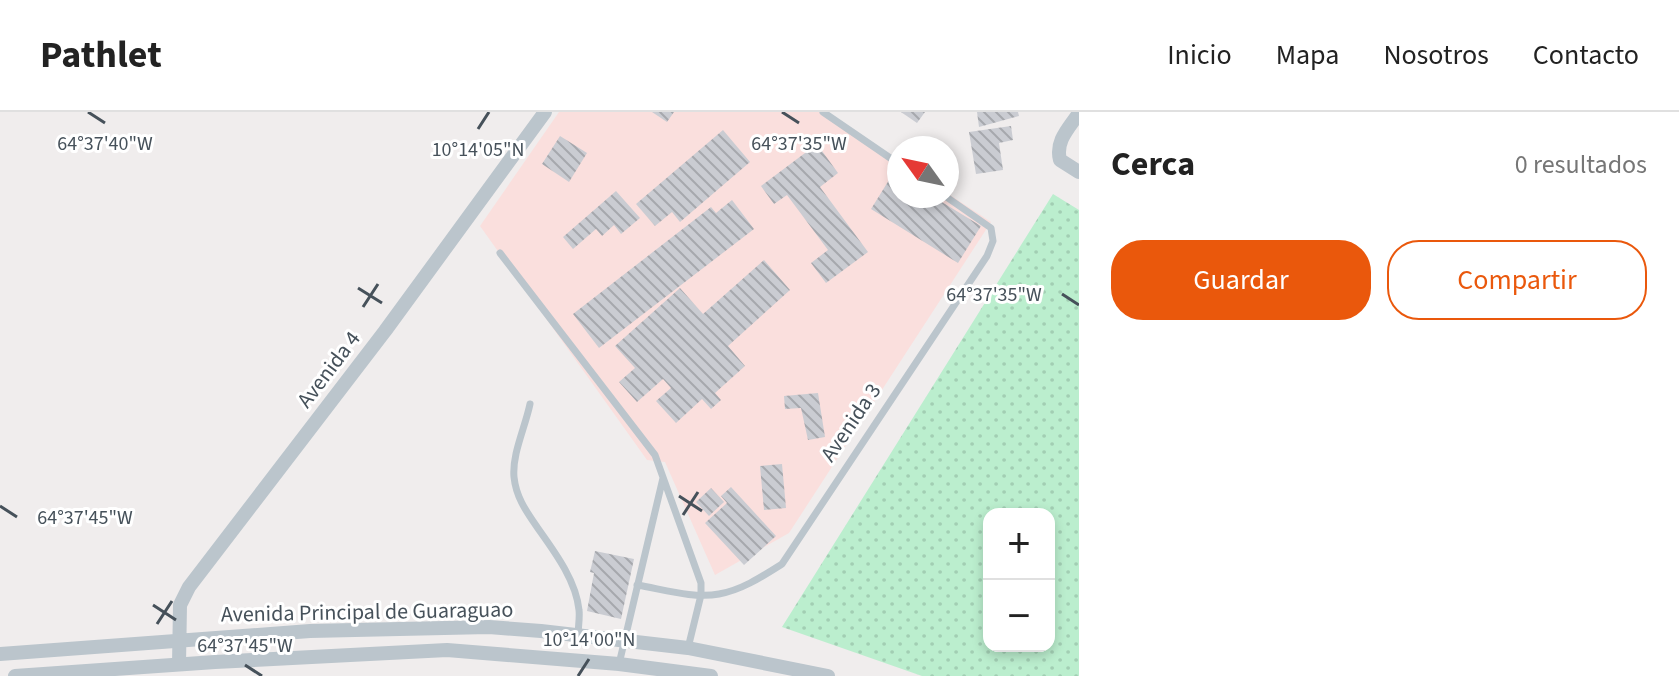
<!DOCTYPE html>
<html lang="es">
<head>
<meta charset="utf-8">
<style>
  body { margin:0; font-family:"Source Sans 3",sans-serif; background:#f6f6f6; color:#222 }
  .controls { position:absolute; right:24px; bottom:24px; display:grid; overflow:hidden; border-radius:16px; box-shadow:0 4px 12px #0003 }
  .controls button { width:72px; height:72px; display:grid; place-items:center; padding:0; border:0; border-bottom:2px solid #e0e0e0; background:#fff; color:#222; font:40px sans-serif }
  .compass { position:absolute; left:887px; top:24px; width:72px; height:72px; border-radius:50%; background:#fff; box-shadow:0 4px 12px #0003; rotate:303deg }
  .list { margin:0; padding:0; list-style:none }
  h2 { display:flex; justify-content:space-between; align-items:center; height:104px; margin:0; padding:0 32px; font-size:34px }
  h2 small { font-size:26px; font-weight:400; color:#767676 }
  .actions { display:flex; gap:16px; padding:24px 32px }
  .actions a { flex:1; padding:18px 0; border:2px solid #ea580c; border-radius:32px; text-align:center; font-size:28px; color:#ea580c }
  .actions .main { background:#ea580c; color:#fff }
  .map { position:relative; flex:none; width:1079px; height:564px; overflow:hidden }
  header { display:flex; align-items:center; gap:48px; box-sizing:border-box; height:112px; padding:0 40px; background:#fff; border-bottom:2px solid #e0e0e0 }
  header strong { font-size:38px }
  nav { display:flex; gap:44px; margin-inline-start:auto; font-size:28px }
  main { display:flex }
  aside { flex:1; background:#fff }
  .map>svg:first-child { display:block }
  .medical { fill:#fadfdd }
  .grass { fill:url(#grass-dots); fill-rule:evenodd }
  .building { fill:url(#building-back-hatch) }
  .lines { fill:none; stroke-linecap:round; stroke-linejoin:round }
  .lane { stroke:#bbc5cc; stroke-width:7 }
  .street { stroke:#bbc5cc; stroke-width:14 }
  .ticks { fill:none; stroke:#46515a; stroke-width:3 }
  .labels { text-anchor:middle; stroke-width:6; stroke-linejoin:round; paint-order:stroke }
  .street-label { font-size:22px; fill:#46515a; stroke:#fff }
  .ticks-label { font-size:20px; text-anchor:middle; fill:#46515a; stroke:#fff; stroke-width:6; stroke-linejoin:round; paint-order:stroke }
</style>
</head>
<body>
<header>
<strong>Pathlet</strong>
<nav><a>Inicio</a><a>Mapa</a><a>Nosotros</a><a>Contacto</a></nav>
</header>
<main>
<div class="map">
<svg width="1079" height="564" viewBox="0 0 1079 564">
  <defs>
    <pattern id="grass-dots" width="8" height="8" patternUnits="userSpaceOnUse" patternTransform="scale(2)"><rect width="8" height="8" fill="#bbeece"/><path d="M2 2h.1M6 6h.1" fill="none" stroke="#a2ceb3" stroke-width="1.8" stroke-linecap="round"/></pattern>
    <pattern id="building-back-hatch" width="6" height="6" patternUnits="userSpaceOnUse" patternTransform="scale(2)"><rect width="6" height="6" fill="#caccd2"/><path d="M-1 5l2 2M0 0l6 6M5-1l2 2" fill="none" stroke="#a6a8ad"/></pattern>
  </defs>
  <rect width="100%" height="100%" fill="#f0eded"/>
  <path class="medical" d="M559 0H821L899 50V84H947V81L991 110 789 421 715 463 665 350 647 348 480 114Z"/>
  <path class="grass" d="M1053 82 1079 98V564H922L782 515ZM989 402H1049V534H989Z"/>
  <path class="building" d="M652 0H674L667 10Z
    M901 0H925L917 11Z
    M977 0H1018L1019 4 979 15Z
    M1011 14 1013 28 999 31 1003 58 976 62 969 20Z
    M723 18 750 50 680 110 672 100 655 114 636 92Z
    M560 24 587 41 569 70 542 52Z
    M817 32 838 61 820 75 868 140 826 171 811 151 828 138 787 83 774 92 761 74Z
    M894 60 899 64V84H932L981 114 958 151 871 97Z
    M616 79 640 106 621 122 614 113 602 124 596 117 573 137 563 125Z
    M732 88 754 117 599 236 573 202 711 95 716 101Z
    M764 148 790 178 728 234 745 254 715 281 721 288 711 297 702 287 676 311 656 289 671 276 663 267 637 290 619 270 635 256 615 234 680 176 703 202Z
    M818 281 825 325 808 328 801 296 785 297 784 284Z
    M782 352 786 396 764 398 760 354Z
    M731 375 776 424 744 453 705 411 727 391 721 384Z
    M711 376 724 390 709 404 696 390Z
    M595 439 634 447 621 507 587 499 594 461 590 460Z"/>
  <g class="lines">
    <path class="lane" d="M823 0 899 52
      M500 141 655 343 701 471V483L688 536
      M530 292C525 316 512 342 514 365 516 385 526 399 537 415 554 439 576 468 579 498 580 506 578 516 578 524
      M637 473C662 477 694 487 719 482 742 478 763 464 782 452L987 144 993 129 991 116 945 84
      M619 552 663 366"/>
    <path class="street" d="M1079 1C1069 16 1055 29 1060 48L1079 60
      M0 542 310 519 489 515 541 519 688 536 828 564
      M179 552 180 493 189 475 385 219 545 0
      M15 564 215 550 447 538 619 552 711 564"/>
  </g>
  <path class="ticks" d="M88 0 105 11M782 0 799 11M478 17 489 0M358 176 382 191M1062 182 1079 193M363 195 378 172M679 384 702 399M0 394 17 405M683 403 698 380M153 493 176 508M157 512 172 489M245 553 262 564M578 564 589 547"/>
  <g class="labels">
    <g class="street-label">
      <text transform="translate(328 257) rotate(-53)" y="8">Avenida 4</text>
      <text transform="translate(850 310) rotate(-56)" y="8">Avenida 3</text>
      <text transform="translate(367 499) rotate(-1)" y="8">Avenida Principal de Guaraguao</text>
    </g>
  </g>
  <g class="ticks-label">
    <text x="105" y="38">64°37'40"W</text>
    <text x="799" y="38">64°37'35"W</text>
    <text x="478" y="44">10°14'05"N</text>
    <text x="994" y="189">64°37'35"W</text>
    <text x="85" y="412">64°37'45"W</text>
    <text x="589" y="534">10°14'00"N</text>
    <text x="245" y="540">64°37'45"W</text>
  </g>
</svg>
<div class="controls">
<button>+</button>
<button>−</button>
</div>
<svg class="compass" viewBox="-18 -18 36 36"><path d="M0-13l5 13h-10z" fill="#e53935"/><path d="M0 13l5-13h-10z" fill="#767676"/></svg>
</div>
<aside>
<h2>Cerca<small>0 resultados</small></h2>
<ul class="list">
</ul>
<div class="actions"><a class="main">Guardar</a><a>Compartir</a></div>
</aside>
</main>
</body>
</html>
